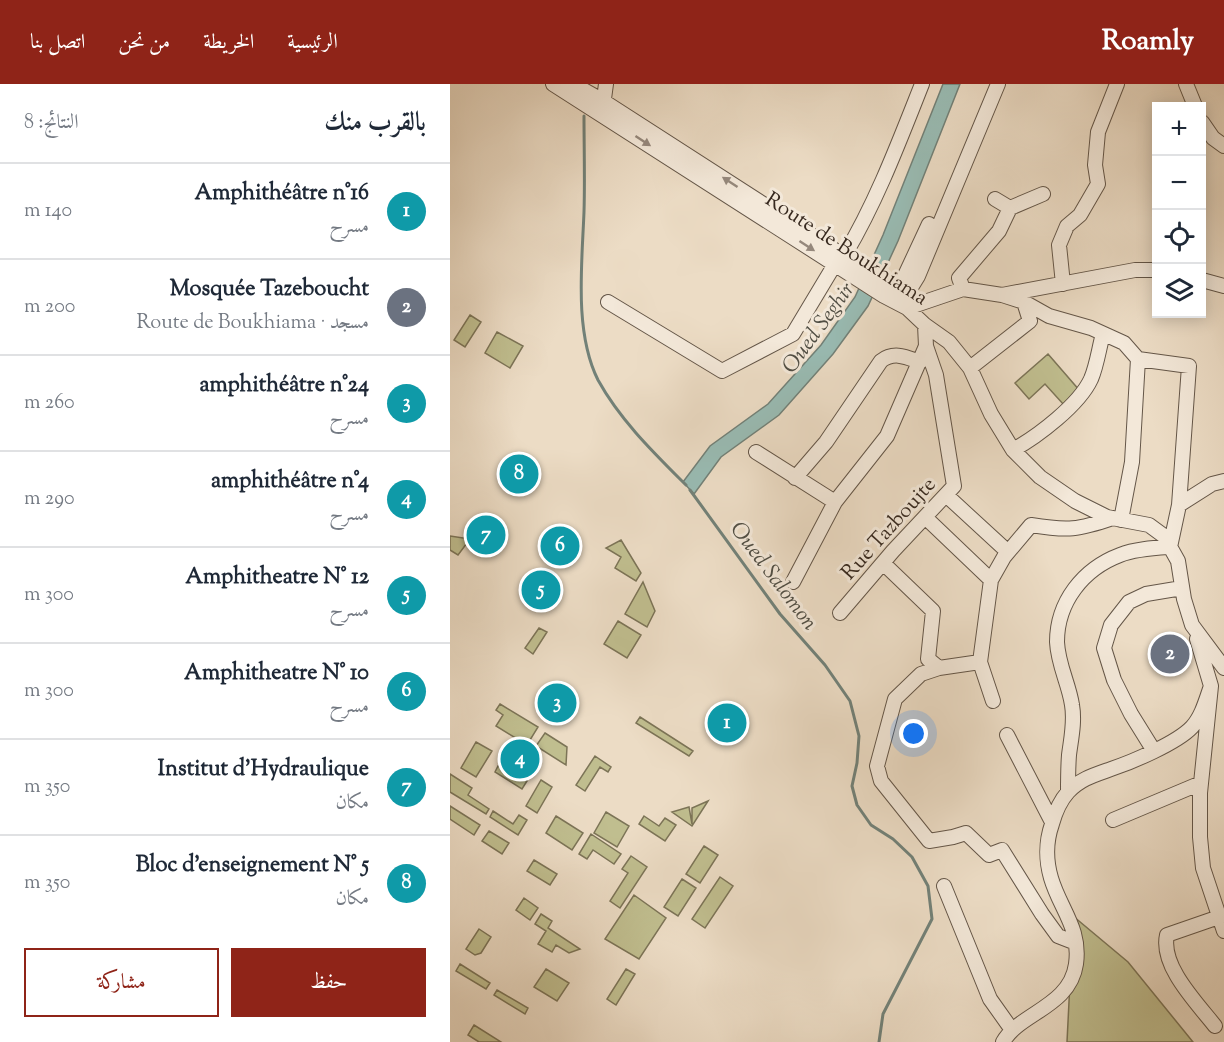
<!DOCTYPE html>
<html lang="ar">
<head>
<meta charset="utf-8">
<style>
  body { margin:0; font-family:"Sorts Mill Goudy",Amiri,serif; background:#f6f6f7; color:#1f2937; direction:rtl }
  .controls { position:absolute; right:18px; top:18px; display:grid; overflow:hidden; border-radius:0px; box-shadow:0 3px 15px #0003 }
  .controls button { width:54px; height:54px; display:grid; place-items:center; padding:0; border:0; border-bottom:2px solid #e0e1e3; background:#fff; color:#1f2937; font:30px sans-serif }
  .you { position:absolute; left:464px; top:650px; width:21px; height:21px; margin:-15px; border:4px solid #fff; border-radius:50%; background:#1a73e8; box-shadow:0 0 0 9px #1a73e833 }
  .badge { display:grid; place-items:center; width:39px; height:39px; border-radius:50%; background:#8f2418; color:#fff; font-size:20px; font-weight:700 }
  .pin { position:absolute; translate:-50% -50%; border:3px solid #fff; box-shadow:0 2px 6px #0006 }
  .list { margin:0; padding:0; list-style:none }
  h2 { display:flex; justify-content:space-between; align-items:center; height:78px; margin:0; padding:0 24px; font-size:26px }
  h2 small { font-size:20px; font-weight:400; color:#747a83 }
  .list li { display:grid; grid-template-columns:39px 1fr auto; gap:18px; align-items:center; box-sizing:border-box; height:96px; padding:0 24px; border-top:2px solid #e0e1e3 }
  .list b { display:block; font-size:22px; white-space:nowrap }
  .list p { margin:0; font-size:20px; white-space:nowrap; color:#747a83 }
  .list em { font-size:20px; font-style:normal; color:#747a83 }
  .actions { display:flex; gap:12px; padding:18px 24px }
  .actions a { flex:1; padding:14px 0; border:2px solid #8f2418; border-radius:0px; text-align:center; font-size:21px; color:#8f2418 }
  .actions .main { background:#8f2418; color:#fff }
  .icon { flex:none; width:33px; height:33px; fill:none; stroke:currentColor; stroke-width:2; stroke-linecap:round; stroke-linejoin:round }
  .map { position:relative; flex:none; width:774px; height:958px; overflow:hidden; direction:ltr }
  header { display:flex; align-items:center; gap:36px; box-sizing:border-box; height:84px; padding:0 30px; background:#8f2418; color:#fff }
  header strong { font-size:28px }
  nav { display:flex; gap:33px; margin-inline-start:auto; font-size:21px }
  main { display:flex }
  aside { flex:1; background:#fff }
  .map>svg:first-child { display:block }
  .green { fill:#c0be8f; stroke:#7c7457; stroke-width:1.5 }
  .water { fill:#99bcb4; stroke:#728178; stroke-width:1.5 }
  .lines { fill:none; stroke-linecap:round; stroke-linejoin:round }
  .stream { stroke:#728178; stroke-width:3 }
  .minor-casing { stroke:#645648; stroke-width:16 }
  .minor { stroke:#f3e8d9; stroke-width:14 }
  .oneway { fill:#95887c }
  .labels { text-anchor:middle; stroke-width:6; stroke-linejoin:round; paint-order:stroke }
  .street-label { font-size:21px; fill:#37291f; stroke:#f3e8d9 }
  .water-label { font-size:22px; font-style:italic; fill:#504e44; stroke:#f3e8d9 }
</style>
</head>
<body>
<header>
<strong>Roamly</strong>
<nav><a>الرئيسية</a><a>الخريطة</a><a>من نحن</a><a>اتصل بنا</a></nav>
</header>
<main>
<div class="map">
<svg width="774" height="958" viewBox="0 0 774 958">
  <rect width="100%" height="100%" fill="#ecdcc5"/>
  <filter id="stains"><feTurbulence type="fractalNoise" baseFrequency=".00333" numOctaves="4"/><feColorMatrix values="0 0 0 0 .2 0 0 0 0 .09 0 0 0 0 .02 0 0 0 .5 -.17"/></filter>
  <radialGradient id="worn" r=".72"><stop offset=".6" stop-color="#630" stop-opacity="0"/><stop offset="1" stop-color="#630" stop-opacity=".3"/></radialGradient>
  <path class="green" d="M20 231 31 238 15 263 4 256Z
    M47 248 73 262 60 284 35 269Z
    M598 270 630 307 614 321 595 300 579 315 565 299Z
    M0 452 20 455 8 471 0 466Z
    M171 456 191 489 186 497 165 484 171 473 156 464Z
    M193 498 205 527 197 543 175 530Z
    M168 537 191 551 177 574 154 560Z
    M89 544 97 548 83 570 75 564Z
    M50 620 88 643 77 661 46 642 53 631 46 626Z
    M190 633 243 667 239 672 186 639Z
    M95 649 117 663 116 681 86 662Z
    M26 658 42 667 26 693 11 684Z
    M145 672 161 683 158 688 150 683 135 707 126 701Z
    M48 682 77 697 72 705 45 688Z
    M0 690 22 704 18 711 39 725 36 730 0 708Z
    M91 696 102 703 87 729 76 722Z
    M258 717 242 742 222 728 239 723 242 740V724Z
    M0 722 30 741 24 751 0 735Z
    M43 727 63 740 69 731 77 736 68 751 40 733Z
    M156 728 179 742 167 763 144 749Z
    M106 732 133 749 122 766 96 749Z
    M194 732 209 742 215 734 226 741 215 757 189 740Z
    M39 747 59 759 52 770 32 757Z
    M141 750 171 770 164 780 143 766 137 775 129 770Z
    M254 762 268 771 250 799 236 790Z
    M181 772 197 783 170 824 160 817 178 789 172 785Z
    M84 776 107 790 100 801 77 787Z
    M270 793 283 802 255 844 242 835Z
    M232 795 246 804 228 832 214 823Z
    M184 811 216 834 189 875 155 855Z
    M74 814 88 824 80 836 66 826Z
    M617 827 678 878 743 958H617L620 898 626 881Z
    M91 830 102 837 98 844 130 865 119 869 106 861 102 868 88 860 96 847 85 840Z
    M29 845 41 853 31 869 25 871 16 865Z
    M10 880 40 899 36 905 6 887Z
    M96 885 119 899 107 917 84 903Z
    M176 885 185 890 166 921 157 915Z
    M47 906 78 924 75 930 44 911Z
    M24 941 51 958H29L18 951Z"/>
  <path class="water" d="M493 0H510L448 157 418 222 383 270 329 331 271 373 244 410 233 398 260 362 318 320 371 261 405 213 433 151Z"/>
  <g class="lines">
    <path class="stream" d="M134 32C134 64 135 96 134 128 132 180 124 248 148 296 170 336 204 369 236 401
      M240 406 330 530 375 581 400 617 409 652 407 679 402 702 407 721 421 741 443 755 462 773 478 802 482 835 433 930 429 958"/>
    <g class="minor-casing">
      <path id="minor" d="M103 0 434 212 457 224 475 241 499 258 520 284 541 330 563 366 590 393 625 417 657 433 699 441 714 452 728 477 734 515 742 541 774 584
        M123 0 150 15 456 212
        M736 0 745 22
        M153 22 156 0
        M752 38 763 54 774 62
        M545 115 560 124
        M394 172C426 119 449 58 472 0
        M752 196 774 202
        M613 200 609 161 617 142 630 131 648 100 645 81 648 48 667 0
        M513 205 509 194 549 147 560 124 593 110
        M552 211 574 218 599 232 641 244 674 259 688 275 682 378 671 436
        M444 215 479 140
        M158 218 272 287 343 250 385 180
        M452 218 468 192 548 0
        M457 224 513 205 552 211 685 186H706
        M520 284 580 237 574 218
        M563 366C588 352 629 321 641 295 647 281 649 264 653 250
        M306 368 385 418
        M345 394 376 358 431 277C444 267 456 273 470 278
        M496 411 558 468
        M729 421 762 400 774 397
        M475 433 541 496
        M433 479 483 527 478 575 489 584 530 578
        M343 498 385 418 437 352 476 262
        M390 529 443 467 504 402 486 291 476 262 475 241
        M747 555 761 602 750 709V753L753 784 774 847
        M489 584 471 590 445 615 427 682 431 697 479 757 503 753 516 749 539 771 552 766 592 830 608 852 626 859
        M543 617 530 578 541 496 554 473 581 441C618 447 628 446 663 434
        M557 651 602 738
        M704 667 681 630 664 596 654 564 661 541 679 518 696 510 732 504
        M618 708C618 696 618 684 619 671 621 655 625 638 622 621 619 600 608 581 607 558 607 518 633 485 670 471 685 465 704 464 720 463L729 421 739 282 688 275
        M663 736 751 699
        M494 802 540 915 562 946
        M765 942C747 919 710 882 717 851L769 833
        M553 958C569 929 620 923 626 880 631 844 610 825 601 794 596 777 596 757 602 740 605 729 609 718 618 708 630 695 644 691 661 685 682 678 727 659 742 643 752 632 756 616 761 602"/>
    </g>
    <use href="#minor" class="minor"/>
  </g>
  <defs><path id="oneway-solid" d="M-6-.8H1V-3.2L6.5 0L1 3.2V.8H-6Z" transform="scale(1.5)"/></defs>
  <g class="oneway">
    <use href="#oneway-solid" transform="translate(193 57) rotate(33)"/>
    <use href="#oneway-solid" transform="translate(280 98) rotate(-147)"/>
    <use href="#oneway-solid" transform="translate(357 162) rotate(33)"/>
  </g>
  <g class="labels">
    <g class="street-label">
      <text transform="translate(397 164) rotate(33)" y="7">Route de Boukhiama</text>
      <text transform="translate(438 444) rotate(-48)" y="7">Rue Tazboujte</text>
    </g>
    <g class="water-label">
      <text transform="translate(367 243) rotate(-54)" y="8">Oued Seghir</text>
      <text transform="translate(325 491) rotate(53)" y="8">Oued Salomon</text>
    </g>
  </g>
  <rect width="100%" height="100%" filter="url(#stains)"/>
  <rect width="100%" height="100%" fill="url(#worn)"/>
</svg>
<div class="controls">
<button>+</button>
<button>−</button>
<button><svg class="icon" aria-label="locate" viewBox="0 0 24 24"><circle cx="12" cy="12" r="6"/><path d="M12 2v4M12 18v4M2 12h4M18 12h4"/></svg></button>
<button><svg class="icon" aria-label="layers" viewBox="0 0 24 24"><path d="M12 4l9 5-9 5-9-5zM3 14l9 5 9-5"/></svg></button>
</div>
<div class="you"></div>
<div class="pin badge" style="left:277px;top:639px;background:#0f9aa8">1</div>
<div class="pin badge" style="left:720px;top:570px;background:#6b7280">2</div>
<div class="pin badge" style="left:107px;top:619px;background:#0f9aa8">3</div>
<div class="pin badge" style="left:70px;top:675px;background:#0f9aa8">4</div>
<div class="pin badge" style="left:91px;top:506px;background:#0f9aa8">5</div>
<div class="pin badge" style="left:110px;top:462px;background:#0f9aa8">6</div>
<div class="pin badge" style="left:36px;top:451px;background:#0f9aa8">7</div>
<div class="pin badge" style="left:69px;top:390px;background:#0f9aa8">8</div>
</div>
<aside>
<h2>بالقرب منك<small>النتائج: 8</small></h2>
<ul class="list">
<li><span class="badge" style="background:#0f9aa8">1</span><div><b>Amphithéâtre n°16</b><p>مسرح</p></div><em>140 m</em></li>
<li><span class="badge" style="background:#6b7280">2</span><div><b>Mosquée Tazeboucht</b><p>مسجد · Route de Boukhiama</p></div><em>200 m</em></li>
<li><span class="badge" style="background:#0f9aa8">3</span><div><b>amphithéâtre n°24</b><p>مسرح</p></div><em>260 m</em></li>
<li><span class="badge" style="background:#0f9aa8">4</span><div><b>amphithéâtre n°4</b><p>مسرح</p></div><em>290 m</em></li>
<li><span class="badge" style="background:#0f9aa8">5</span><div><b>Amphitheatre N° 12</b><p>مسرح</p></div><em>300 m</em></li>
<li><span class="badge" style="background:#0f9aa8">6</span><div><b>Amphitheatre N° 10</b><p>مسرح</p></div><em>300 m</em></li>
<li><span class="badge" style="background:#0f9aa8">7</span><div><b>Institut d'Hydraulique</b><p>مكان</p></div><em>350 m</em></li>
<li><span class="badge" style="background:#0f9aa8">8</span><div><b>Bloc d'enseignement N° 5</b><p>مكان</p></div><em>350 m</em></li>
</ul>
<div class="actions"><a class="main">حفظ</a><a>مشاركة</a></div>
</aside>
</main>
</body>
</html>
